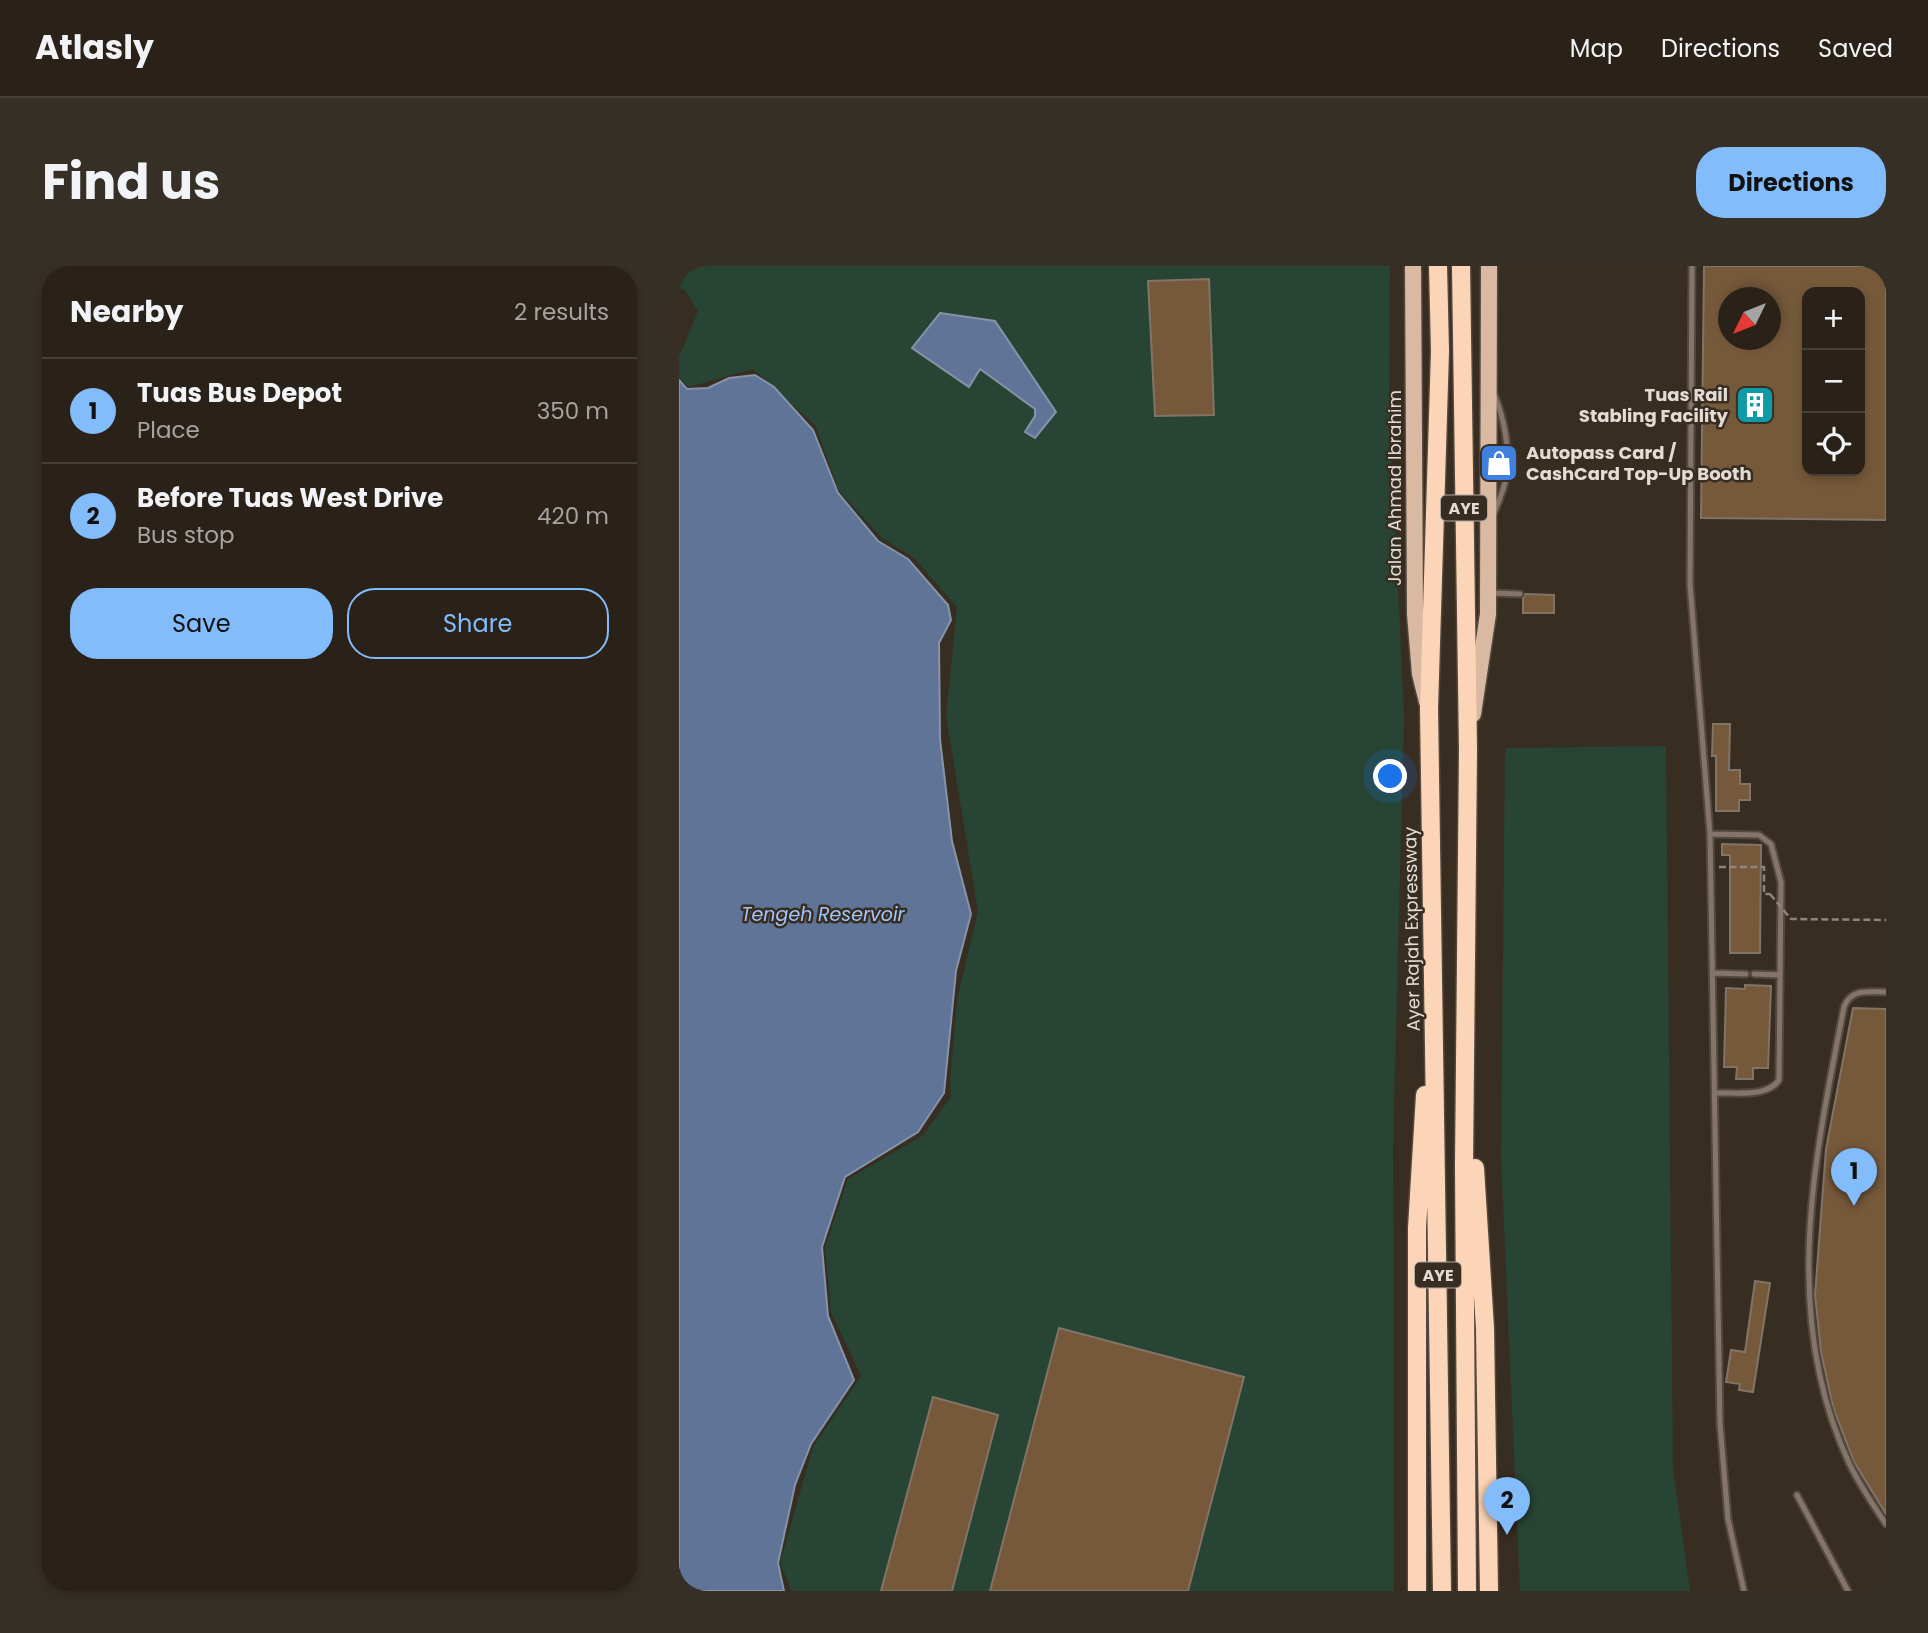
<!DOCTYPE html>
<html lang="en">
<head>
<meta charset="utf-8">
<style>
  body { margin:0; font-family:Poppins,sans-serif; background:#362f26; color:#f1f3f6 }
  .controls { position:absolute; right:21px; top:21px; display:grid; overflow:hidden; border-radius:14px; box-shadow:0 4px 10px #0003 }
  .controls button { width:63px; height:63px; display:grid; place-items:center; padding:0; border:0; border-bottom:2px solid #463f38; background:#2a2219; color:#f1f3f6; font:35px sans-serif }
  .compass { position:absolute; left:1039px; top:21px; width:63px; height:63px; border-radius:50%; background:#2a2219; box-shadow:0 4px 10px #0003; rotate:227deg }
  .you { position:absolute; left:712px; top:511px; width:24px; height:24px; margin:-18px; border:5px solid #fff; border-radius:50%; background:#1a73e8; box-shadow:0 0 0 10px #1a73e833 }
  .badge { display:grid; place-items:center; width:46px; height:46px; border-radius:50%; background:#82bcfa; color:#111; font-size:23px; font-weight:700 }
  .pin { position:absolute; translate:-50% -58px; filter:drop-shadow(0 2px 4px #0008) }
  .pin::after { content:''; position:absolute; top:37px; width:24px; height:21px; background:inherit; clip-path:polygon(0 0,100% 0,50% 100%) }
  .list { margin:0; padding:0; list-style:none }
  h2 { display:flex; justify-content:space-between; align-items:center; height:91px; margin:0; padding:0 28px; font-size:30px }
  h2 small { font-size:23px; font-weight:400; color:#a5a4a2 }
  .list li { display:grid; grid-template-columns:46px 1fr auto; gap:21px; align-items:center; box-sizing:border-box; height:105px; padding:0 28px; border-top:2px solid #463f38 }
  .list b { display:block; font-size:26px; white-space:nowrap }
  .list p { margin:0; font-size:23px; white-space:nowrap; color:#a5a4a2 }
  .list em { font-size:23px; font-style:normal; color:#a5a4a2 }
  .actions { display:flex; gap:14px; padding:21px 28px }
  .actions a { flex:1; padding:16px 0; border:2px solid #82bcfa; border-radius:28px; text-align:center; font-size:24px; color:#82bcfa }
  .actions .main { background:#82bcfa; color:#111 }
  .icon { flex:none; width:38px; height:38px; fill:none; stroke:currentColor; stroke-width:2; stroke-linecap:round; stroke-linejoin:round }
  .map { position:relative; flex:none; width:1207px; height:1325px; overflow:hidden; border-radius:28px }
  header { display:flex; align-items:center; gap:42px; box-sizing:border-box; height:98px; padding:0 35px; background:#2a2219; border-bottom:2px solid #463f38 }
  header strong { font-size:33px }
  nav { display:flex; gap:38px; margin-inline-start:auto; font-size:24px }
  .intro { display:flex; align-items:center; justify-content:space-between; box-sizing:border-box; height:168px; padding:0 42px }
  h1 { margin:0; font-size:49px }
  .button { padding:18px 32px; border-radius:28px; background:#82bcfa; color:#111; font-size:24px; font-weight:700 }
  main { display:flex; gap:42px; padding:0 42px }
  aside { flex:1; background:#2a2219; border-radius:28px; box-shadow:0 4px 10px #0003 }
  .map>svg:first-child { display:block }
  .green { fill:#284434 }
  .water { fill:#5f7496; stroke:#8793a9; stroke-width:2 }
  .building { fill:#76593b; stroke:#817467; stroke-width:2; fill-rule:evenodd }
  .lines { fill:none; stroke-linecap:round; stroke-linejoin:round }
  .lane-casing { stroke:#53493e; stroke-width:9 }
  .primary-casing { stroke:#53493e; stroke-width:19 }
  .highway-casing { stroke:#53493e; stroke-width:21 }
  .path { stroke:#8e857b; stroke-width:2.5; stroke-dasharray:7 3.5; stroke-linecap:butt }
  .lane { stroke:#847469; stroke-width:5 }
  .primary { stroke:#dab9a2; stroke-width:16 }
  .highway { stroke:#fcd5b8; stroke-width:18 }
  .path-bridge { stroke:#8e857b; stroke-width:2.5; stroke-dasharray:7 3.5; stroke-linecap:butt }
  .labels { text-anchor:middle; stroke-width:5; stroke-linejoin:round; paint-order:stroke }
  .shield { fill:#382d21; stroke:#b0a89f; stroke-width:2 }
  .shield-label { font-size:16px; font-weight:bold; fill:#e3dcd5 }
  .poi-label { font-size:18px; font-weight:bold; fill:#e3dcd5; stroke:#382d21; text-anchor:end }
  .street-label { font-size:18px; fill:#e3dcd5; stroke:#382d21 }
  .water-label { font-size:19px; font-style:italic; fill:#a1c5fd; stroke:#382d21 }
</style>
</head>
<body>
<header>
<strong>Atlasly</strong>
<nav><a>Map</a><a>Directions</a><a>Saved</a></nav>
</header>
<div class="intro"><h1>Find us</h1><a class="button">Directions</a></div>
<main>
<aside>
<h2>Nearby<small>2 results</small></h2>
<ul class="list">
<li><span class="badge">1</span><div><b>Tuas Bus Depot</b><p>Place</p></div><em>350 m</em></li>
<li><span class="badge">2</span><div><b>Before Tuas West Drive</b><p>Bus stop</p></div><em>420 m</em></li>
</ul>
<div class="actions"><a class="main">Save</a><a>Share</a></div>
</aside>
<div class="map">
<svg width="1207" height="1325" viewBox="0 0 1207 1325">
  <rect width="100%" height="100%" fill="#382d21"/>
  <path class="green" d="M0 0H711L710 124 725 450 714 881 715 1325H113L101 1297 134 1181 182 1110 152 1046 146 982 169 913 243 870 272 831 271 815 278 734 299 645 267 450 278 341 235 292 203 272 160 225 136 159 74 103 10 121 0 113V91L19 45 6 24 0 22Z
    M987 480 994 1202 1011 1325H841L822 891 826 482Z"/>
  <path class="water" d="M261 47 316 55 377 146 356 172 346 166 356 150V143L301 103 290 121 233 82Z
    M76 109 95 121 134 164 159 227 199 275 229 293 269 339 272 354 260 377 261 473 273 575 292 648 277 705 265 827 239 866 166 911 143 981 149 1050 175 1114 132 1178 116 1219 99 1297 105 1325H0V114L8 123 29 122 50 112Z"/>
  <path class="building" d="M1025 0H1207V254L1022 252ZM1128 26H1181V205H1128ZM1049 32H1091V74H1049Z
    M530 13 535 149 476 150 469 15Z
    M846 328 875 329V347H844V332Z
    M1034 458H1051L1050 504H1061V518H1071V534H1060V545H1037V490H1033Z
    M1043 578 1082 579 1081 687H1051V589H1043Z
    M1066 719 1092 720 1089 802H1074V813H1057L1058 801H1045L1047 722 1066 723Z
    M1174 742 1207 743V1248L1175 1196 1154 1141 1142 1086 1136 1029 1147 883Z
    M1076 1015 1091 1017 1074 1126 1060 1124 1061 1118 1047 1116 1052 1084 1066 1086Z
    M380 1062 565 1111 509 1325H311Z
    M254 1131 319 1149 273 1325H202Z"/>
  <g class="lines">
    <g class="lane-casing">
      <path id="lane" d="M1013 0 1011 318 1031 568 1041 1158 1049 1253 1065 1325
        M815 128C826 154 832 187 826 216 824 226 819 237 815 247
        M813 327 841 328
        M1031 568 1080 569 1092 578 1102 616 1100 814C1088 832 1055 826 1036 827
        M1033 707 1067 708
        M1075 708 1101 709
        M1207 726C1190 726 1172 722 1165 741 1135 894 1101 1051 1171 1199 1181 1219 1194 1239 1207 1258
        M1118 1229 1169 1325"/>
    </g>
    <g class="primary-casing">
      <path id="primary" d="M734 0 736 348 741 408 748 436
        M794 448 809 348 810 0"/>
    </g>
    <g class="highway-casing">
      <path id="highway" d="M759 0 761 85 750 442 763 1325
        M782 0 789 484 785 900 788 1325
        M796 902 806 1062 810 1325
        M738 1325V962L746 829"/>
    </g>
    <path class="path" d="M1040 601H1085V628H1091"/>
    <use href="#lane" class="lane"/>
    <use href="#primary" class="primary"/>
    <use href="#highway" class="highway"/>
    <path class="path-bridge" d="M1091 628 1112 653 1207 654"/>
  </g>
  <defs>
    <g id="building-square" transform="scale(2.0125)"><rect x="-9" y="-9" width="18" height="18" rx="4" fill="#0f9aa8" stroke="#382d21"/><path d="M-4-6H4V6H1V3H-1V6H-4ZM-2.5-4.3h1.7v1.8h-1.7ZM.8-4.3h1.7v1.8H.8ZM-2.5-1h1.7V.8h-1.7ZM.8-1h1.7V.8H.8Z" fill="#fff"/></g>
    <g id="shop-square" transform="scale(2.0125)"><rect x="-9" y="-9" width="18" height="18" rx="4" fill="#3f7fe0" stroke="#382d21"/><path d="M-5-2.5h2.3a2.7 3.5 0 0 1 5.4 0H5L5.5 6h-11ZM-1.5-2.5h3a1.5 2.3 0 0 0-3 0Z" fill="#fff"/></g>
  </defs>
  <g fill-rule="evenodd">
    <use href="#building-square" x="1076" y="139"/>
    <use href="#shop-square" x="820" y="197"/>
  </g>
  <g class="labels">
    <g class="shield">
      <rect x="762" y="229.5" width="46" height="25" rx="5"/>
      <rect x="736" y="996.5" width="46" height="25" rx="5"/>
    </g>
    <g class="shield-label">
      <text x="785" y="248">AYE</text>
      <text x="759" y="1015">AYE</text>
    </g>
    <g class="poi-label">
      <text x="1049" y="135">Tuas Rail<tspan x="1049" dy="21">Stabling Facility</tspan></text>
      <text x="847" y="193" text-anchor="start">Autopass Card /<tspan x="847" dy="21">CashCard Top-Up Booth</tspan></text>
    </g>
    <g class="street-label">
      <text transform="translate(716 222) rotate(-90)" y="6">Jalan Ahmad Ibrahim</text>
      <text transform="translate(733 663) rotate(-91)" y="6">Ayer Rajah Expressway</text>
    </g>
    <g class="water-label">
      <text x="144" y="655">Tengeh Reservoir</text>
    </g>
  </g>
</svg>
<div class="controls">
<button>+</button>
<button>−</button>
<button><svg class="icon" aria-label="locate" viewBox="0 0 24 24"><circle cx="12" cy="12" r="6"/><path d="M12 2v4M12 18v4M2 12h4M18 12h4"/></svg></button>
</div>
<svg class="compass" viewBox="-18 -18 36 36"><path d="M0-13l5 13h-10z" fill="#e53935"/><path d="M0 13l5-13h-10z" fill="#a5a4a2"/></svg>
<div class="you"></div>
<div class="pin badge" style="left:1175px;top:940px">1</div>
<div class="pin badge" style="left:828px;top:1269px">2</div>
</div>
</main>
</body>
</html>
